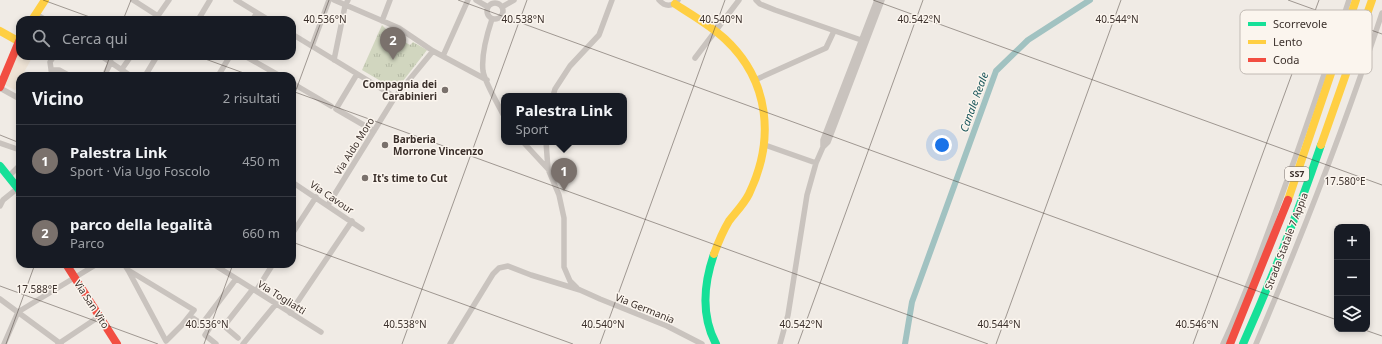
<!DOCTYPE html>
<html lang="it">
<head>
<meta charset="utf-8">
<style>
  body { margin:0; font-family:"Noto Sans",sans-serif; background:#242831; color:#f1f3f6 }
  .controls { position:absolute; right:12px; bottom:12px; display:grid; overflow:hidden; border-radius:8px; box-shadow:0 2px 6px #0003 }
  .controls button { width:36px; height:36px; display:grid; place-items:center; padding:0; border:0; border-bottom:1px solid #363941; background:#171b24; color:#f1f3f6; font:20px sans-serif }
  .you { position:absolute; left:942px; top:145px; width:14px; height:14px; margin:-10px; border:3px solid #fff; border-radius:50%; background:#1a73e8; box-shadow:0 0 0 6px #1a73e833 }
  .badge { display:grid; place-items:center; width:26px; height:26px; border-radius:50%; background:#7a716c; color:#fff; font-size:13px; font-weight:700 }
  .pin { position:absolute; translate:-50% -33px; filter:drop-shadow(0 1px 2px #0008) }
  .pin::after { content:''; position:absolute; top:21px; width:14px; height:12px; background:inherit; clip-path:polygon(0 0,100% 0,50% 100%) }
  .popup { position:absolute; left:501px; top:93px; width:126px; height:52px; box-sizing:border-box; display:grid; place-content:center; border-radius:8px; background:#171b24; filter:drop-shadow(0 1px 3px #0005); font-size:13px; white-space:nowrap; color:#9ea1a6 }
  .popup b { font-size:15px; color:#f1f3f6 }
  .popup::after { content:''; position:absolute; left:50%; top:100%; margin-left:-8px; border:8px solid transparent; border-top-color:#171b24 }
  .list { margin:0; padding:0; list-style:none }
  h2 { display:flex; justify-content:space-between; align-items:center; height:52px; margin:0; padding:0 16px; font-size:17px }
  h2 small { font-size:13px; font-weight:400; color:#9ea1a6 }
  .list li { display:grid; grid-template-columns:26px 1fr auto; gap:12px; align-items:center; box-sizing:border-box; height:72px; padding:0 16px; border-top:1px solid #363941 }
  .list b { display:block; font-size:15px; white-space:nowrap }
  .list p { margin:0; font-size:13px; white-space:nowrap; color:#9ea1a6 }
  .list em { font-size:13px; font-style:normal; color:#9ea1a6 }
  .icon { flex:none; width:22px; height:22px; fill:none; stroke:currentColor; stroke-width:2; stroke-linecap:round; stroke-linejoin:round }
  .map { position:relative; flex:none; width:1382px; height:344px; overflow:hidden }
  .search { position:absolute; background:#171b24; box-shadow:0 2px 6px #0003; left:16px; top:16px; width:280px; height:44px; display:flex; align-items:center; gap:10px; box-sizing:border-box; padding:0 14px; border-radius:12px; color:#9ea1a6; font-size:15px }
  .panel { position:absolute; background:#171b24; box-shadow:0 2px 6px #0003; left:16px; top:72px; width:280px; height:196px; border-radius:12px }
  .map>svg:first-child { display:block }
  .park { fill:url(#park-tufts) }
  .plaza { fill:#eee3d5 }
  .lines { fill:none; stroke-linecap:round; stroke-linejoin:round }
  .canal { stroke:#a1c2c1; stroke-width:6 }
  .street { stroke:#c9c3be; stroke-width:5.5 }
  .fast { stroke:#16e098; stroke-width:8 }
  .slow { stroke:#ffcf43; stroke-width:8 }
  .jam { stroke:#f24e42; stroke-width:8 }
  .ticks { fill:none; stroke:#3b302b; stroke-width:1; stroke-opacity:0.45 }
  .poi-dot { fill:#7a716c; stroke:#fbf5ee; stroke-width:1.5 }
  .labels { text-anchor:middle; stroke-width:3; stroke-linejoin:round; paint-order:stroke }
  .shield { fill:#fbf5ee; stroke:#756b66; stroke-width:1 }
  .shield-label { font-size:9px; font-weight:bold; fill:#3b302b }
  .poi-label { font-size:10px; font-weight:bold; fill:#3b302b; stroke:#fbf5ee; text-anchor:start }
  .street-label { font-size:10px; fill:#3b302b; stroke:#fbf5ee }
  .water-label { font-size:11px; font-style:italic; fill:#1f5a5e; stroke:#fbf5ee }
  .key { fill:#fbf5ee; stroke:#c1bab4; stroke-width:1 }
  .key-label { font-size:11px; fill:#3b302b }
  .ticks-label { font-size:10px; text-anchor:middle; fill:#3b302b; stroke:#fbf5ee; stroke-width:3; stroke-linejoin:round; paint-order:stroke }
</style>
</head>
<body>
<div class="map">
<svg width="1382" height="344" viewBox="0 0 1382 344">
  <defs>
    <pattern id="park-tufts" width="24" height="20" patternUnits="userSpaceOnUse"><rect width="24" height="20" fill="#d1d6bf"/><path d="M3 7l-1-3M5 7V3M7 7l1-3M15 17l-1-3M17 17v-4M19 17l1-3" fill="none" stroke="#b4b8a4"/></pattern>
  </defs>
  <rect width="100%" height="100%" fill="#f0ebe5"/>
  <path class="park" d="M382 25 392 35 410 45 413 42 427 50 396 90 362 70Z"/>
  <path class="plaza" d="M20 43V56H33L22 76H20V80L15 90 3 84Z"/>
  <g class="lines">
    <path class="canal" d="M905 344 912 302 996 71 1028 40 1090 0"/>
    <path class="street" d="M133 0 158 16
      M236 0 269 20
      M334 0 399 28 433 51 487 80
      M476 0 488 7
      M659 0C665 7 672 7 678 0
      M756 0 760 4 775 10 861 40
      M487 11a8 8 0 1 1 16 0a8 8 0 1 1-16 0Z
      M502 7 514 0
      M36 14 46 20
      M492 19C487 34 481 54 483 71 485 83 498 104 504 116
      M155 20 169 0
      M198 20 210 0
      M252 20 257 13
      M382 21 390 0
      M292 34 395 97
      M312 46 329 0
      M101 56 131 76
      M245 56 280 76
      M443 56 468 0
      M695 58 739 0
      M334 60 345 6 348 0
      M122 69 131 56
      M51 70H59L70 76
      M357 74 336 109 374 131
      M52 76 50 62 54 56
      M104 76 111 62
      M145 76 157 56
      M218 76 230 56
      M755 80 826 48 834 31
      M292 83 331 106
      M0 88 20 99
      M553 96 555 89 570 66 599 35 612 0
      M523 142 548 169 559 195 564 218V267L570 281 577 288
      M546 142 548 169
      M0 143 20 150
      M765 145 816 163
      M823 147V140L877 0
      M9 176 20 165
      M292 182 362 229
      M328 205 395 97 433 51
      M0 206 3 200 18 188
      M292 234 316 197
      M124 264 128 270 166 341 182 325 194 310 128 270
      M213 264 321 332
      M256 291 273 264
      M0 299 61 344
      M290 313 352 221
      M190 316 209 329 205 335 216 344
      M202 324 236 279
      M238 338 224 326 253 289
      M4 344 18 312 97 264
      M58 344 100 316
      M243 344 276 304
      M450 344 493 274 499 268 508 266 531 275 580 290 600 299 667 326 702 344
      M780 344 788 315 807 195 816 163 823 147 828 142 882 0
      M1223 344C1245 297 1262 249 1280 200 1304 134 1327 67 1349 0
      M1256 344C1302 236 1345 125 1382 13"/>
    <path class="fast" d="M0 166 20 191
      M714 254C704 283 701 316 716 344
      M1243 344C1272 279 1298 212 1321 145"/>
    <path class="slow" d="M675 4C692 15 710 25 725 39 770 81 775 140 749 194 744 204 736 212 729 221 723 231 718 243 714 254
      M32 20 45 0
      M0 31 18 41
      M1321 145 1372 0
      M1288 200 1356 0"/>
    <path class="jam" d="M0 87 20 39
      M66 264 117 344
      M1230 344 1288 200"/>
  </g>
  <path class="ticks" d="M43 0 98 20M458 0 1337 320M873 0 1382 185M1288 0 1382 34M123 20 131 0M197 56 252 76M103 76 110 56M292 91 988 344M292 101 329 0M0 135 20 143M292 242 573 344M0 286 158 344M1362 329 1382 336M6 344 35 264M204 344 233 264M402 344 527 0M600 344 725 0M798 344 923 0M996 344 1121 0M1193 344 1319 0"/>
  <g class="poi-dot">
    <circle cx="445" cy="90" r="4"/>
    <circle cx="385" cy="145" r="4"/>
    <circle cx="365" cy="178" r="4"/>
  </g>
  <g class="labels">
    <rect class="shield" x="1285" y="167" width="24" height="14" rx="3"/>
    <g class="shield-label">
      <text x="1297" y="177">SS7</text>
    </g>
    <g class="poi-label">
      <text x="437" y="88" text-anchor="end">Compagnia dei<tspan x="437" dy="12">Carabinieri</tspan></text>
      <text x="393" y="143">Barberia<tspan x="393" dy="12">Morrone Vincenzo</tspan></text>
      <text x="373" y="182">It's time to Cut</text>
    </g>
    <g class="street-label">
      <text transform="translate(354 146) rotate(-58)" y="4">Via Aldo Moro</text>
      <text transform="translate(332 197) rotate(34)" y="4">Via Cavour</text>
      <text transform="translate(1286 241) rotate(-69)" y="4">Strada Statale 7 Appia</text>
      <text transform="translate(282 297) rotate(32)" y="4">Via Togliatti</text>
      <text transform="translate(92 304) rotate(57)" y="4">Via San Vito</text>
      <text transform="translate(645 308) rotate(22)" y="4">Via Germania</text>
    </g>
    <g class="water-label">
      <text transform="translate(974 102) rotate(-70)" y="4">Canale Reale</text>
    </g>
  </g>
  <rect x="1240" y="10" width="132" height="64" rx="6" class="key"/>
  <rect x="1248" y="22" width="18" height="4" fill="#16e098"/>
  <rect x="1248" y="40" width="18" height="4" fill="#ffcf43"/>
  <rect x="1248" y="58" width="18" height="4" fill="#f24e42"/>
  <g class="key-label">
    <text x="1273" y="28">Scorrevole</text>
    <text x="1273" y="46">Lento</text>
    <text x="1273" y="64">Coda</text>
  </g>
  <g class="ticks-label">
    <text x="721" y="23">40.540°N</text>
    <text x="919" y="23">40.542°N</text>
    <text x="1117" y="23">40.544°N</text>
    <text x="325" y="23">40.536°N</text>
    <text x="523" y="23">40.538°N</text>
    <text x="1345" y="185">17.580°E</text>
    <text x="37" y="293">17.588°E</text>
    <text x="207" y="328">40.536°N</text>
    <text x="405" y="328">40.538°N</text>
    <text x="603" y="328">40.540°N</text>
    <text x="801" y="328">40.542°N</text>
    <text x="999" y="328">40.544°N</text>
    <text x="1197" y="328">40.546°N</text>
  </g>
</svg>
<div class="controls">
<button>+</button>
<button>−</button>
<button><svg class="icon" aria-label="layers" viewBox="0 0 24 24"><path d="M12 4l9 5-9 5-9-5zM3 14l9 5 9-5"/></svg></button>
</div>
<div class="you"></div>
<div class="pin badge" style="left:564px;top:191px">1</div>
<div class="popup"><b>Palestra Link</b>Sport</div>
<div class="pin badge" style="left:393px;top:60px">2</div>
<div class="search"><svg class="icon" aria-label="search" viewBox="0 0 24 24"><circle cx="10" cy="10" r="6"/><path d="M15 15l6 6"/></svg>Cerca qui</div>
<section class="panel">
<h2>Vicino<small>2 risultati</small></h2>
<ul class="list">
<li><span class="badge">1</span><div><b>Palestra Link</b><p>Sport · Via Ugo Foscolo</p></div><em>450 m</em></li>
<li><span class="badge">2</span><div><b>parco della legalità</b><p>Parco</p></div><em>660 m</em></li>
</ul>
</section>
</div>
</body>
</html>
